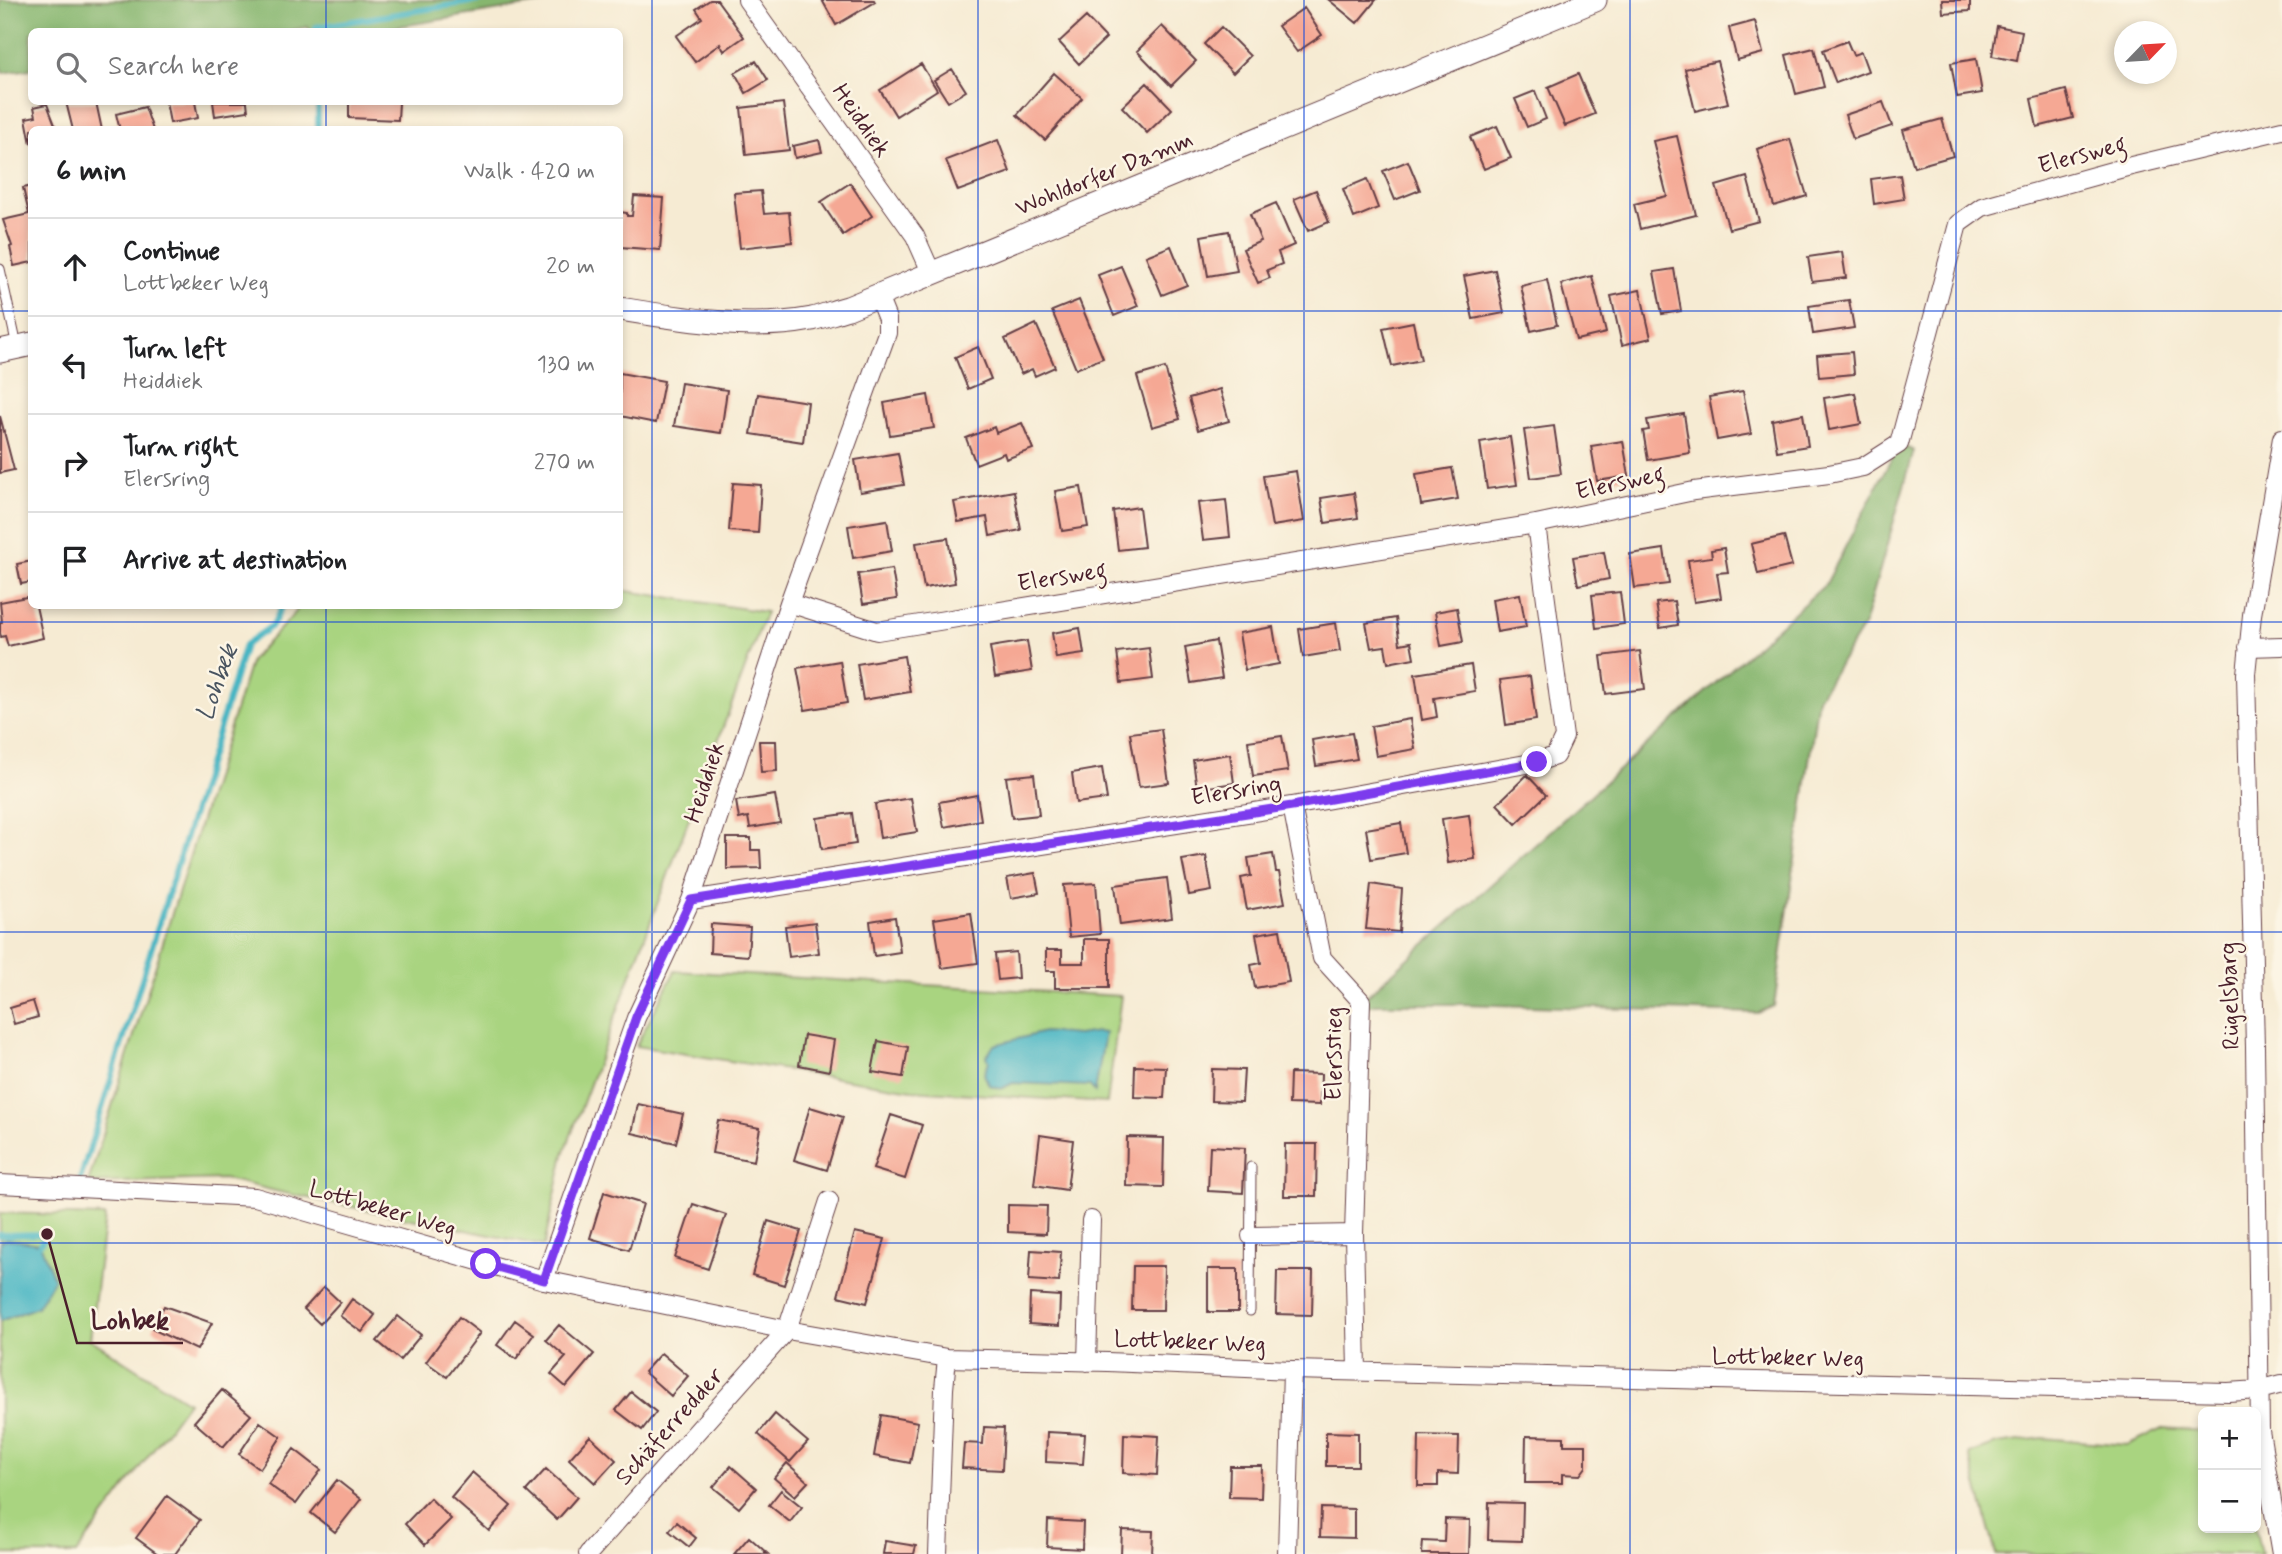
<!DOCTYPE html>
<html lang="en">
<head>
<meta charset="utf-8">
<style>
  body { margin:0; font-family:Mynerve,sans-serif; background:#f2f2f2; color:#202124 }
  .controls { position:absolute; right:21px; bottom:21px; display:grid; overflow:hidden; border-radius:10px; box-shadow:0 4px 10px #0003 }
  .controls button { width:63px; height:63px; display:grid; place-items:center; padding:0; border:0; border-bottom:2px solid #e0e0e0; background:#fff; color:#202124; font:35px sans-serif }
  .compass { position:absolute; left:2114px; top:21px; width:63px; height:63px; border-radius:50%; background:#fff; box-shadow:0 4px 10px #0003; rotate:65deg }
  .stop { position:absolute; width:21px; height:21px; margin:-16px; border:5px solid #7c3aed; border-radius:50%; background:#fff }
  .stop.end { background:#7c3aed; border-color:#fff; box-shadow:0 2px 7px #0008 }
  .list { margin:0; padding:0; list-style:none }
  h2 { display:flex; justify-content:space-between; align-items:center; height:91px; margin:0; padding:0 28px; font-size:30px }
  h2 small { font-size:23px; font-weight:400; color:#757577 }
  .list li { display:grid; grid-template-columns:46px 1fr auto; gap:21px; align-items:center; box-sizing:border-box; height:98px; padding:0 28px; border-top:2px solid #e0e0e0 }
  .list b { display:block; font-size:26px; white-space:nowrap }
  .list p { margin:0; font-size:23px; white-space:nowrap; color:#757577 }
  .list em { font-size:23px; font-style:normal; color:#757577 }
  .icon { flex:none; width:38px; height:38px; fill:none; stroke:currentColor; stroke-width:2; stroke-linecap:round; stroke-linejoin:round }
  .map { position:relative; flex:none; width:2282px; height:1554px; overflow:hidden }
  .search { position:absolute; background:#fff; box-shadow:0 4px 10px #0003; left:28px; top:28px; width:595px; height:77px; display:flex; align-items:center; gap:18px; box-sizing:border-box; padding:0 24px; border-radius:10px; color:#757577; font-size:26px }
  .panel { position:absolute; background:#fff; box-shadow:0 4px 10px #0003; left:28px; top:126px; width:595px; height:483px; border-radius:10px }
  .map>svg:first-child { display:block }
  .green { fill:#a9d480; stroke:#7a7a56; stroke-width:2 }
  .forest { fill:#86b66e; stroke:#686a4c; stroke-width:2 }
  .water { fill:#47b5c3; stroke:#486a77; stroke-width:2 }
  .lines { fill:none; stroke-linecap:round; stroke-linejoin:round }
  .stream { stroke:#47b5c3; stroke-width:6 }
  .building { fill:#f5a894 }
  .service-casing { stroke:#643e44; stroke-width:11 }
  .minor-casing { stroke:#643e44; stroke-width:20 }
  .tertiary-casing { stroke:#643e44; stroke-width:25 }
  .service { stroke:#fff; stroke-width:9 }
  .minor { stroke:#fff; stroke-width:18 }
  .tertiary { stroke:#fff; stroke-width:23 }
  .route { stroke:#7c3aed; stroke-width:9 }
  .grid { fill:none; stroke:#1d4ed8; stroke-width:2; stroke-opacity:0.55 }
  .labels { text-anchor:middle; stroke-width:5; stroke-linejoin:round; paint-order:stroke }
  .street-label { font-size:24px; fill:#4a1f2b; stroke:#fcf5e5 }
  .water-label { font-size:26px; font-style:italic; fill:#495460; stroke:#fcf5e5 }
  .leader { fill:none; stroke:#4a1f2b; stroke-width:2.5 }
  .callout-dot { fill:#4a1f2b; stroke:#fcf5e5; stroke-width:2.5 }
  .callout-label { font-size:26px; text-anchor:middle; font-weight:bold; fill:#4a1f2b; stroke:#fcf5e5; stroke-width:5; stroke-linejoin:round; paint-order:stroke }
</style>
</head>
<body>
<div class="map">
<svg width="2282" height="1554" viewBox="0 0 2282 1554">
  <rect width="100%" height="100%" fill="#fcf5e5"/>
  <filter id="ink" filterUnits="userSpaceOnUse"><feTurbulence type="fractalNoise" baseFrequency=".0143" numOctaves="2"/><feDisplacementMap in="SourceGraphic" scale="14" xChannelSelector="R" yChannelSelector="G"/><feConvolveMatrix kernelMatrix="1 2 1 2 8 2 1 2 1" color-interpolation-filters="sRGB"/></filter>
  <filter id="wash" filterUnits="userSpaceOnUse"><feTurbulence type="fractalNoise" baseFrequency=".00686" numOctaves="4" result="noise"/><feDisplacementMap in="SourceGraphic" scale="28" xChannelSelector="R" yChannelSelector="G"/><feGaussianBlur stdDeviation="1.57" result="paint"/><feColorMatrix in="noise" values="0 0 0 0 0 0 0 0 0 0 0 0 0 0 0 0 0 1.4 0 .05"/><feComposite in="paint" operator="in"/></filter>
  <g filter="url(#wash)">
    <rect width="100%" height="100%" fill="#f6ebd3"/>
    <path class="green" d="M620 590 766 612 564 1154 544 1246 284 1193 226 1179 88 1183 251 660 296 612 298 606H620Z
      M675 971 1121 996 1107 1103 912 1090 636 1046Z
      M0 1213 105 1216 90 1339 188 1402 76 1554H0V1321L37 1307 7 1239 0 1241Z
      M2164 1428 2203 1431V1528H2255L2261 1554H1996L1969 1454 1997 1444 2043 1438 2127 1445Z"/>
    <path class="forest" d="M0 0H563L370 31H310L308 27 283 32H32L31 69 3 73 0 65Z
      M1899 444 1914 451 1864 625 1818 698 1774 1006 1758 1013 1462 1004H1375L1360 1008 1361 1001 1826 584Z"/>
    <path class="water" d="M1044 1032 1077 1035 1097 1032 1105 1033 1095 1092 1090 1086 1013 1083 1001 1089 989 1085 984 1074 989 1061 987 1056 994 1045Z
      M7 1239 40 1244 54 1279 37 1307 0 1321V1241Z"/>
    <g class="lines">
      <path class="stream" d="M316 32V27L483 0
        M318 102V130
        M79 1183 245 645 273 625 282 606
        M0 1235 47 1234
        M40 1244 47 1234"/>
    </g>
    <g id="blocks">
      <path class="building" d="M710 0H717L744 37 724 51 720 44 695 62 676 36 702 18 696 9Z
        M822 0H874L875 2 836 25Z
        M1329 0H1376L1357 23Z
        M1942 0H1970V11L1943 13Z
        M1304 8 1322 35 1297 52 1278 26Z
        M1086 17 1106 38 1079 64 1059 42Z
        M1755 21 1763 53 1737 60 1729 28Z
        M1162 26 1196 61 1171 86 1137 51Z
        M1997 26 2022 31 2017 61 1992 56Z
        M1221 27 1250 56 1233 73 1204 44Z
        M1847 41 1853 55 1861 52 1868 71 1836 83 1823 50Z
        M1814 48 1824 87 1796 94 1786 55Z
        M1976 59 1982 93 1957 97 1951 63Z
        M756 61 768 80 746 93 735 73Z
        M1717 61 1728 103 1695 111 1685 69Z
        M921 64 937 90 896 116 880 90Z
        M952 69 966 91 948 102 934 80Z
        M1054 73 1082 98 1045 140 1017 115Z
        M1578 74 1595 114 1565 126 1548 87Z
        M1147 83 1172 109 1147 133 1122 107Z
        M2066 90 2073 118 2037 127 2031 99Z
        M1535 91 1546 119 1527 127 1515 99Z
        M66 102H96L102 130H73Z
        M166 102H195L198 118 170 123Z
        M213 102H247L248 111 215 116Z
        M349 102H399L398 120 349 118Z
        M1883 102 1892 126 1853 139 1845 115Z
        M783 103 789 150 746 155 741 108Z
        M47 104 57 130H32L31 144 26 118 36 116 34 107Z
        M145 107 153 130H120L116 114Z
        M1942 119 1953 156 1914 167 1903 130Z
        M1497 126 1511 158 1484 169 1470 137Z
        M1677 136 1696 215 1640 229 1634 204 1667 196 1653 141Z
        M1790 139 1807 196 1774 206 1757 149Z
        M819 140 822 152 795 158 793 146Z
        M998 140 1010 172 958 191 946 160Z
        M1408 161 1420 190 1395 200 1383 171Z
        M1900 175 1904 199 1874 204 1871 179Z
        M1747 177 1759 221 1729 229 1716 186Z
        M1367 179 1378 208 1354 218 1343 189Z
        M850 183 872 216 843 235 821 202Z
        M32 186V262L14 266 10 247 12 246 3 220 29 214 23 188Z
        M1316 190 1329 222 1308 231 1294 199Z
        M761 191 764 214 789 212 792 242 740 248 734 193Z
        M634 196 664 198 660 250 620 247V212L627 213V216H632Z
        M1276 203 1294 245 1278 252 1282 264 1267 270 1270 278 1258 283 1243 249 1261 241 1250 214Z
        M1229 231 1237 271 1208 276 1201 236Z
        M1171 246 1187 285 1162 295 1146 256Z
        M1842 252 1846 278 1812 282 1808 257Z
        M1121 266 1138 306 1114 316 1098 275Z
        M1674 269 1681 311 1662 314 1654 272Z
        M1495 270 1504 313 1473 319 1464 276Z
        M1592 276 1606 333 1576 340 1561 284Z
        M1547 280 1557 325 1531 331 1521 286Z
        M1640 290 1651 338 1622 345 1611 296Z
        M1079 300 1103 358 1076 369 1052 311Z
        M1849 300 1854 328 1813 334 1809 306Z
        M1413 322 1421 360 1392 366 1383 328Z
        M1036 324 1055 367 1035 376 1032 369 1021 374 1005 339Z
        M978 347 991 379 968 389 955 357Z
        M1852 352 1854 374 1819 377 1817 355Z
        M1165 368 1180 419 1152 427 1137 376Z
        M620 373 664 381 656 423 620 416Z
        M681 383 727 390 721 433 674 426Z
        M1220 389 1229 421 1198 430 1189 398Z
        M1743 391 1751 434 1717 440 1709 397Z
        M1855 393 1861 424 1829 430 1824 398Z
        M758 394 808 402 803 442 751 434Z
        M928 395 934 428 890 435 884 403Z
        M1684 414 1690 453 1648 460 1643 431 1649 430 1647 420Z
        M1803 414 1808 446 1777 451 1772 420Z
        M0 416 14 470 0 473Z
        M1022 423 1033 449 1006 459 1004 453 976 464 966 438 994 427 996 433Z
        M1554 426 1561 474 1531 478 1524 430Z
        M1510 437 1517 485 1487 489 1480 442Z
        M1623 441 1629 476 1597 481 1591 446Z
        M898 453 904 485 860 492 855 460Z
        M1452 468 1458 499 1421 505 1416 474Z
        M1296 471 1304 521 1272 526 1263 476Z
        M733 483 761 485 758 533 729 531Z
        M1081 487 1088 527 1062 531 1055 491Z
        M1014 491 1021 530 990 536 987 517 958 522 954 502Z
        M1354 493 1358 518 1325 523 1321 498Z
        M1226 500 1230 537 1203 540 1198 503Z
        M1139 507 1144 547 1118 550 1113 511Z
        M887 520 892 551 853 558 848 526Z
        M1784 536 1792 566 1758 574 1751 544Z
        M948 538 955 583 924 588 916 543Z
        M1724 548 1728 572 1717 573 1721 598 1694 602 1688 560 1712 557 1711 550Z
        M1664 549 1669 584 1635 588 1630 554Z
        M1604 552 1609 579 1578 585 1573 557Z
        M32 561V582L21 584 17 564Z
        M892 569 897 599 863 604 858 574Z
        M1620 592 1624 624 1596 628 1592 595Z
        M1520 594 1526 627 1497 632 1492 599Z
        M32 596V606H36L43 638 8 646 5 636 1 637 0 633V623L2 622 0 602Z
        M1674 601 1678 625 1660 628 1656 603Z
        M1457 608 1463 642 1441 646 1435 612Z
        M1396 618 1400 644 1411 642 1414 658 1388 663 1385 646 1371 648 1366 623Z
        M1336 623 1340 651 1303 657 1299 629Z
        M1273 627 1279 664 1245 670 1239 633Z
        M1080 628 1084 654 1056 658 1052 633Z
        M1027 641 1032 671 995 677 990 647Z
        M1216 641 1222 678 1191 683 1185 647Z
        M1149 648 1153 679 1121 683 1117 652Z
        M1640 651 1645 689 1606 694 1601 656Z
        M904 656 910 692 863 700 857 664Z
        M840 661 847 703 805 710 797 668Z
        M1471 665 1475 691 1434 698 1437 717 1422 720 1415 674Z
        M1530 676 1536 720 1506 725 1500 680Z
        M1410 719 1415 749 1376 756 1371 726Z
        M1161 729 1169 783 1139 787 1130 733Z
        M1352 733 1357 759 1316 766 1312 740Z
        M1282 736 1288 771 1253 776 1248 741Z
        M759 741H776L777 771 761 772Z
        M1230 754 1234 783 1197 789 1193 760Z
        M1102 768 1107 799 1076 803 1072 773Z
        M1034 774 1039 815 1012 818 1006 777Z
        M1527 775 1546 795 1516 824 1497 804Z
        M775 795 780 823 750 828 748 817 739 819 736 801Z
        M977 795 981 820 944 827 939 802Z
        M911 798 917 832 880 838 875 804Z
        M852 813 856 844 822 849 817 818Z
        M1469 815 1475 859 1448 863 1442 819Z
        M1401 823 1406 853 1371 859 1366 829Z
        M727 838H751V850H760L761 868 727 869Z
        M1273 854 1276 872H1279L1285 903 1247 910 1241 878 1251 876 1248 858Z
        M1206 856 1212 891 1189 895 1182 860Z
        M1035 873 1039 893 1011 898 1007 878Z
        M1167 878 1172 918 1120 925 1115 885Z
        M1096 883 1100 934 1069 937 1064 885Z
        M1371 884 1402 889 1399 932 1366 929Z
        M971 913 978 963 942 968 934 919Z
        M895 917 900 952 874 956 870 921Z
        M815 922 819 953 789 957 785 926Z
        M711 924 750 927 748 956 710 953Z
        M1280 930 1289 982 1255 988 1251 965 1261 963 1256 934Z
        M1084 939H1109V988H1055V971H1046V950H1062V963H1084Z
        M1016 952 1018 978 998 980 995 954Z
        M33 1001 38 1017 14 1024 10 1008Z
        M804 1035 834 1040 829 1071 799 1065Z
        M878 1041 908 1047 903 1077 872 1072Z
        M1135 1066 1166 1067 1164 1098 1134 1097Z
        M1212 1069 1244 1070 1242 1102 1211 1101Z
        M1290 1073 1321 1074 1320 1105 1289 1104Z
        M638 1104 683 1114 676 1143 632 1133Z
        M810 1107 843 1117 827 1170 794 1160Z
        M891 1115 922 1125 905 1179 873 1169Z
        M718 1120 760 1128 754 1161 712 1153Z
        M1040 1135 1073 1140 1067 1190 1034 1185Z
        M1127 1137 1164 1138 1163 1187 1126 1186Z
        M1285 1144H1317L1316 1196H1284Z
        M1210 1146 1245 1148 1243 1193 1208 1191Z
        M604 1192 643 1204 629 1250 590 1238Z
        M693 1204 726 1215 708 1269 675 1258Z
        M1008 1205 1047 1206 1046 1234 1008 1232Z
        M768 1221 801 1231 784 1285 752 1275Z
        M855 1232 885 1239 867 1303 838 1296Z
        M1031 1250 1061 1252 1059 1282 1029 1280Z
        M1133 1266H1164L1163 1310H1132Z
        M1208 1269H1238V1312H1208Z
        M1277 1271H1313L1312 1315 1276 1314Z
        M324 1287 340 1302 320 1324 304 1309Z
        M1030 1294 1060 1296 1059 1326 1029 1324Z
        M352 1299 375 1315 362 1332 340 1316Z
        M164 1306 212 1323 197 1350 152 1329Z
        M398 1316 421 1335 400 1360 377 1341Z
        M459 1317 480 1333 447 1377 426 1362Z
        M515 1320 534 1334 516 1359 497 1345Z
        M559 1325 594 1354 566 1387 551 1374 566 1357 546 1340Z
        M661 1353 688 1376 671 1396 644 1372Z
        M222 1390 251 1415 223 1447 194 1422Z
        M631 1392 656 1412 642 1430 616 1410Z
        M775 1414 808 1442 790 1462 758 1434Z
        M881 1415 918 1422 910 1463 874 1456Z
        M260 1422 281 1437 260 1469 239 1454Z
        M984 1427 1004 1428 1002 1470 962 1468 964 1443 983 1444Z
        M1047 1432 1085 1434 1083 1464 1046 1462Z
        M1326 1432 1358 1433V1466H1326Z
        M1124 1434 1159 1436 1157 1475 1123 1473Z
        M1419 1435 1459 1436 1458 1474 1438 1473V1486H1418Z
        M590 1436 616 1460 595 1483 569 1459Z
        M1526 1436 1564 1437V1445H1586V1467L1580 1475 1562 1474V1483H1525Z
        M294 1449 321 1470 296 1504 268 1484Z
        M787 1463 808 1482 795 1496 774 1478Z
        M731 1466 756 1488 739 1508 713 1487Z
        M1230 1466H1262L1261 1498 1229 1497Z
        M546 1469 577 1497 557 1520 526 1491Z
        M472 1472 511 1506 489 1531 451 1497Z
        M337 1480 361 1499 335 1532 311 1513Z
        M781 1490 802 1507 790 1522 769 1505Z
        M167 1496 200 1520 175 1554H158L136 1538Z
        M430 1498 451 1519 425 1545 405 1524Z
        M1489 1502 1523 1503 1522 1541 1488 1540Z
        M1321 1508 1354 1509V1538L1320 1537Z
        M1445 1519 1470 1520 1469 1554H1422L1423 1541 1444 1542Z
        M1048 1520 1083 1522 1082 1549 1047 1547Z
        M677 1522 696 1538 689 1547 669 1531Z
        M1122 1530 1153 1531 1152 1554H1121Z
        M749 1537 768 1554H734Z
        M885 1541 916 1546 914 1554H883Z"/>
    </g>
  </g>
  <g filter="url(#ink)">
    <use href="#blocks" fill-opacity="0" stroke="#643e44" stroke-width="2"/>
    <g class="lines">
      <g class="service-casing">
        <path id="service" d="M0 269 17 346
          M1250 1311 1251 1167"/>
      </g>
      <g class="minor-casing">
        <path id="minor" d="M747 0 915 236 931 272
          M789 603 877 631 1536 524 1694 491 1829 474 1863 467 1899 444 1958 224 1982 207 2123 168 2282 130
          M2248 647 2282 646
          M1292 806 1322 958 1361 1001 1354 1234 1357 1371
          M691 900 1292 806 1537 762 1555 756 1564 737 1536 524
          M0 1184 255 1197 544 1280 787 1330 947 1358 1108 1362 1292 1370 2228 1392 2259 1390 2282 1384
          M1251 1236 1354 1234
          M544 1280 636 1018 691 900 789 603 887 333V319L877 294
          M1087 1362 1091 1220
          M588 1554 787 1330 829 1201
          M938 1554 944 1389 947 1358
          M1287 1554 1292 1370
          M2281 1554 2260 1431 2255 1047 2246 674 2252 615 2282 438"/>
      </g>
      <g class="tertiary-casing">
        <path id="tertiary" d="M620 309C682 319 749 331 812 319 824 316 836 311 848 308L1595 0
          M0 351 32 344"/>
      </g>
      <use href="#service" class="service"/>
      <use href="#minor" class="minor"/>
      <use href="#tertiary" class="tertiary"/>
    </g>
  </g>
  <g class="lines" filter="url(#ink)">
    <path class="route" d="M486 1264 544 1280 636 1017 691 900 1292 806 1537 762"/>
  </g>
  <path class="grid" d="M326 0V32M652 0V1554M978 0V1554M1304 0V1554M1630 0V1554M1956 0V1554M326 102V130M0 311H32M620 311H2282M326 606V1554M0 622H2282M0 932H2282M0 1243H2282"/>
  <g class="labels">
    <g class="street-label">
      <text transform="translate(862 120) rotate(55)" y="8">Heiddiek</text>
      <text transform="translate(2082 154) rotate(-15)" y="8">Elersweg</text>
      <text transform="translate(1104 173) rotate(-22)" y="8">Wohldorfer Damm</text>
      <text transform="translate(1620 482) rotate(-12)" y="8">Elersweg</text>
      <text transform="translate(1062 576) rotate(-9)" y="8">Elersweg</text>
      <text transform="translate(704 782) rotate(-72)" y="8">Heiddiek</text>
      <text transform="translate(1236 790) rotate(-9)" y="8">Elersring</text>
      <text transform="translate(2229 996) rotate(-92)" y="8">Rügelsbarg</text>
      <text transform="translate(1333 1054) rotate(-90)" y="8">Elersstieg</text>
      <text transform="translate(383 1208) rotate(16)" y="8">Lottbeker Weg</text>
      <text transform="translate(1190 1341) rotate(2)" y="8">Lottbeker Weg</text>
      <text transform="translate(1788 1357) rotate(1)" y="8">Lottbeker Weg</text>
      <text transform="translate(669 1426) rotate(-48)" y="8">Schäferredder</text>
    </g>
    <g class="water-label">
      <text transform="translate(216 682) rotate(-70)" y="9">Lohbek</text>
    </g>
  </g>
  <path class="leader" d="M47 1234L77 1343H183"/>
  <circle class="callout-dot" cx="47" cy="1234" r="7"/>
  <g class="callout-label">
    <text x="130" y="1329">Lohbek</text>
  </g>
</svg>
<div class="controls">
<button>+</button>
<button>−</button>
</div>
<svg class="compass" viewBox="-18 -18 36 36"><path d="M0-13l5 13h-10z" fill="#e53935"/><path d="M0 13l5-13h-10z" fill="#757577"/></svg>
<div class="stop" style="left:486px;top:1264px"></div>
<div class="stop end" style="left:1537px;top:762px"></div>
<div class="search"><svg class="icon" aria-label="search" viewBox="0 0 24 24"><circle cx="10" cy="10" r="6"/><path d="M15 15l6 6"/></svg>Search here</div>
<section class="panel">
<h2>6 min<small>Walk · 420 m</small></h2>
<ul class="list">
<li><svg class="icon" aria-label="ahead" viewBox="0 0 24 24"><path d="M12 20V5M6 11l6-6 6 6"/></svg><div><b>Continue</b><p>Lottbeker Weg</p></div><em>20 m</em></li>
<li><svg class="icon" aria-label="left" viewBox="0 0 24 24"><path d="M17 20v-9H6M10 6l-5 5 5 5"/></svg><div><b>Turn left</b><p>Heiddiek</p></div><em>130 m</em></li>
<li><svg class="icon" aria-label="right" viewBox="0 0 24 24"><path d="M7 20v-9h11M14 6l5 5-5 5"/></svg><div><b>Turn right</b><p>Elersring</p></div><em>270 m</em></li>
<li><svg class="icon" aria-label="arrive" viewBox="0 0 24 24"><path d="M6 21V4h12l-3 4 3 4H6"/></svg><div><b>Arrive at destination</b></div></li>
</ul>
</section>
</div>
</body>
</html>
